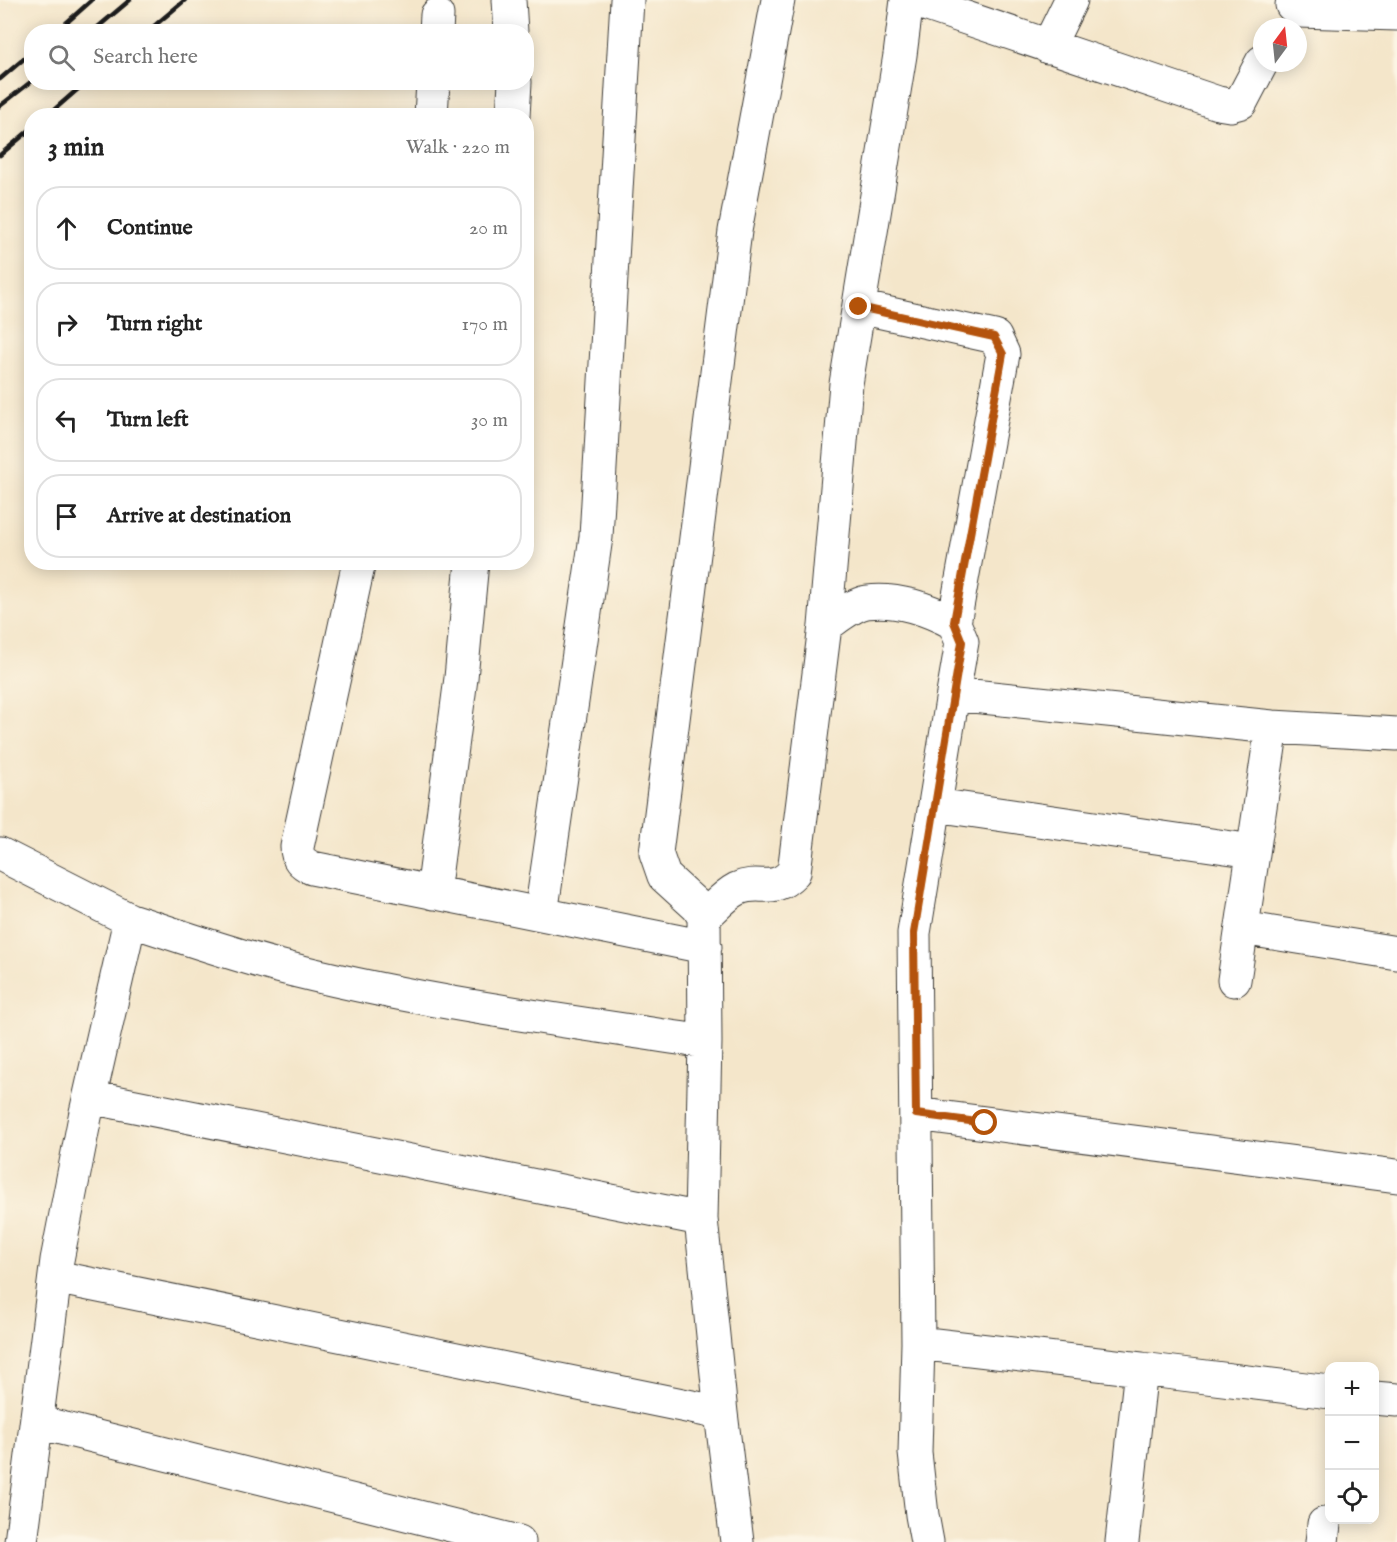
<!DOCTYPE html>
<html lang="en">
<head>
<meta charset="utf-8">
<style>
  body { margin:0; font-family:"IM FELL English",serif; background:#f6f6f6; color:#222 }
  .controls { position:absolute; right:18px; bottom:18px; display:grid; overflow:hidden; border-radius:12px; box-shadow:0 3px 15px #0003 }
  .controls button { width:54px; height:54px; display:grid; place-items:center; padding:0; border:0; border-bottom:2px solid #e0e0e0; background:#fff; color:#222; font:30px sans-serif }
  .compass { position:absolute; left:1253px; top:18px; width:54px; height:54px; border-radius:50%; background:#fff; box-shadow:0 3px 15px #0003; rotate:15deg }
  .stop { position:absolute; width:18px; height:18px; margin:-14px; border:4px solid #b45309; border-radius:50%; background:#fff }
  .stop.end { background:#b45309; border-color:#fff; box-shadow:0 2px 6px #0008 }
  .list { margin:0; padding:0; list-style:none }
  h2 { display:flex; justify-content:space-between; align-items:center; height:78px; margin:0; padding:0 24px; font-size:26px }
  h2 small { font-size:20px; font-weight:400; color:#767676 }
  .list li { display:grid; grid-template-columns:39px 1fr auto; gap:18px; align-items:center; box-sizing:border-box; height:84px; margin:0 12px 12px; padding:0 12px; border:2px solid #e0e0e0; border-radius:24px }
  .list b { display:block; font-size:22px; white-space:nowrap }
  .list em { font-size:20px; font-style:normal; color:#767676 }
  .icon { flex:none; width:33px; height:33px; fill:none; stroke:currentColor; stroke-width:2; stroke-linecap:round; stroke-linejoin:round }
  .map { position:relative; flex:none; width:1397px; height:1542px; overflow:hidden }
  .search { position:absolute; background:#fff; box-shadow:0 3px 15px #0003; left:24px; top:24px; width:510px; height:66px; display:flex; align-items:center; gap:15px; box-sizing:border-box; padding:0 21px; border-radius:24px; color:#767676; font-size:22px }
  .panel { position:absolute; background:#fff; box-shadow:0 3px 15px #0003; left:24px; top:108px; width:510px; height:462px; border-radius:24px }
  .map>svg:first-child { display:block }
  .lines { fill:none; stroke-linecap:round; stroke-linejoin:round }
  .minor-casing { stroke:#3c3a36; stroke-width:35 }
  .minor { stroke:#fff; stroke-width:33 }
  .rail { stroke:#1c1c1c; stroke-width:4.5 }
  .route { stroke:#b45309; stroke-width:8 }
</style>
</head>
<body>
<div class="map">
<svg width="1397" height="1542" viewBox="0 0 1397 1542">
  <rect width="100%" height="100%" fill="#fcf5e5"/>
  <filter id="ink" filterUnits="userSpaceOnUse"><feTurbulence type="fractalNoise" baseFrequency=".0167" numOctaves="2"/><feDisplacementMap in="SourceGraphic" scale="12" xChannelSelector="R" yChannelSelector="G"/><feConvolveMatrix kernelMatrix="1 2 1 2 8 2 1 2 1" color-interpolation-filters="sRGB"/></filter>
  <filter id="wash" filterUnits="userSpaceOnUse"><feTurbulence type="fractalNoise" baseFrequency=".008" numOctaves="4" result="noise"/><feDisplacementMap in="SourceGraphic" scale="24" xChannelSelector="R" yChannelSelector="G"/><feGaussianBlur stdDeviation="1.35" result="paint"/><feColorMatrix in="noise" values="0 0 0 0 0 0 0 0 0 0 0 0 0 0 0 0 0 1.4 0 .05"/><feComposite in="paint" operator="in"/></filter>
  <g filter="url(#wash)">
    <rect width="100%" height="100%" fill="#f4e6ca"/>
  </g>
  <g filter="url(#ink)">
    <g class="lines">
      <g class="minor-casing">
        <path id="minor" d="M509 0 511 32
          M913 0 1218 103 1230 105 1241 102 1262 62
          M1292 5 1299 11 1397 14
          M436 32 437 15
          M1048 47 1071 0
          M431 116 433 82
          M513 116 515 82
          M859 307 995 337 1003 354 954 623
          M359 562 297 847C297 859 302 863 312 868L705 947
          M825 626 846 384 900 55 907 0
          M935 805 1253 851
          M0 854 130 920
          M433 893 461 678 472 562
          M541 914 596 537 627 0
          M704 917C714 908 725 895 737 889 761 878 771 896 794 872L825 626C837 618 853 604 867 602 896 598 929 609 954 623L962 642 953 694 1272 727 1397 734
          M1242 928 1397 953
          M1234 980 1272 727
          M90 1097 701 1219
          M916 1114 1397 1176
          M55 1277 721 1413
          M918 1343 1141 1369 1122 1542
          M1141 1369 1330 1392
          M1374 1398 1397 1400
          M37 1422 519 1542
          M21 1542 57 1260 85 1117 130 920C177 935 225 952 274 965 415 1002 561 1020 705 1042
          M737 1542 721 1413 701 1219 705 1042 704 917 698 907 664 876 656 853 735 231 778 0
          M927 1542 922 1515 915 1453 918 1343 914 933 953 694
          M1322 1542 1324 1524"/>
      </g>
      <use href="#minor" class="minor"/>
      <path class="rail" d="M56 32 92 0
        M92 32 130 0
        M147 32 185 0
        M0 79 32 52
        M0 106 32 81
        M47 116 86 82
        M0 155 32 128"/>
    </g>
  </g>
  <g class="lines" filter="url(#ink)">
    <path class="route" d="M859 307 994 337 1003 354 954 622 962 642 914 933 916 1114 985 1123"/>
  </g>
</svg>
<div class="controls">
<button>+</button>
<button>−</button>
<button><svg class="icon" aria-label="locate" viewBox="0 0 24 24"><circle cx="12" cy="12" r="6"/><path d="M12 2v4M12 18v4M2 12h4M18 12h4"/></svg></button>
</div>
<svg class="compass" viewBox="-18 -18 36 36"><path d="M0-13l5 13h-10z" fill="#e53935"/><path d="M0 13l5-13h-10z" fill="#767676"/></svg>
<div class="stop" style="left:985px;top:1123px"></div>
<div class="stop end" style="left:859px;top:307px"></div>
<div class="search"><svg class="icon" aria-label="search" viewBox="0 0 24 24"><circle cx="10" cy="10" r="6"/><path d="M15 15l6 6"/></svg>Search here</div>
<section class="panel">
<h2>3 min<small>Walk · 220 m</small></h2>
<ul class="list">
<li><svg class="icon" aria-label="ahead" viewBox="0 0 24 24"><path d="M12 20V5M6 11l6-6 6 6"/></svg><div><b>Continue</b></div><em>20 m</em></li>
<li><svg class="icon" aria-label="right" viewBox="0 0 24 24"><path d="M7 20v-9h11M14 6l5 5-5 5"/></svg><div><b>Turn right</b></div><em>170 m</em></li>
<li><svg class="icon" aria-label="left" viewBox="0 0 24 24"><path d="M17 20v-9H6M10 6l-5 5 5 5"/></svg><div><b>Turn left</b></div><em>30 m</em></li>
<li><svg class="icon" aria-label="arrive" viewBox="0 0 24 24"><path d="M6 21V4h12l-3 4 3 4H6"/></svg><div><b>Arrive at destination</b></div></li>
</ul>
</section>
</div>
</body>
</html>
